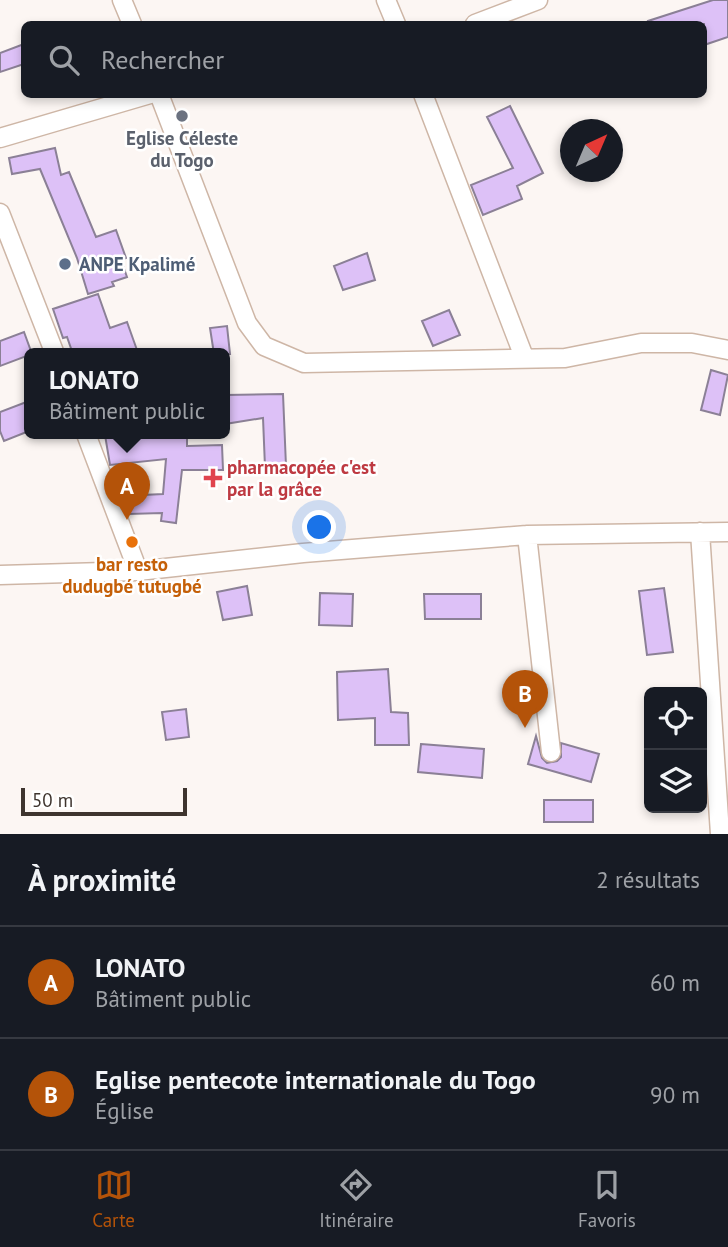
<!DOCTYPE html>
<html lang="fr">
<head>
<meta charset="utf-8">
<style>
  body { margin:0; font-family:"PT Sans",sans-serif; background:#242831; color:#f1f3f6 }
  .controls { position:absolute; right:21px; bottom:21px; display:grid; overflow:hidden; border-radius:10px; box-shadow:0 4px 10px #0003 }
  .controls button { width:63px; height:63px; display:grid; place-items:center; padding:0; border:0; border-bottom:2px solid #363941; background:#171b24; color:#f1f3f6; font:35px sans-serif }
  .compass { position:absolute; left:560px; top:119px; width:63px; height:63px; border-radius:50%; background:#171b24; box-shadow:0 4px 10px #0003; rotate:44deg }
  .scale { position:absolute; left:21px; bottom:18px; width:166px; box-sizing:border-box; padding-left:7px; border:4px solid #3e342e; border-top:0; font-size:19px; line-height:24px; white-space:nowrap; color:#3e342e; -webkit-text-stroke:5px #fff; paint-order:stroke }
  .you { position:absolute; left:320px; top:528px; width:24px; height:24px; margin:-18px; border:5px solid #fff; border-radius:50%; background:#1a73e8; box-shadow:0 0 0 10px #1a73e833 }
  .badge { display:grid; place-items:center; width:46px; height:46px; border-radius:50%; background:#b45309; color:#fff; font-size:23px; font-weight:700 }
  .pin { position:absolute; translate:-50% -58px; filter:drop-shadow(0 2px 4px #0008) }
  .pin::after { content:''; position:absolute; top:37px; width:24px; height:21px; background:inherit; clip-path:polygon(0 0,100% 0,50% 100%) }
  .popup { position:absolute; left:24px; top:348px; width:206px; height:91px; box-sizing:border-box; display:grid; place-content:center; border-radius:10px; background:#171b24; filter:drop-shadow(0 2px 5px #0005); font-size:23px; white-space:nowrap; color:#9ea1a6 }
  .popup b { font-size:26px; color:#f1f3f6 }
  .popup::after { content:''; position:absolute; left:50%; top:100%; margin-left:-14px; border:14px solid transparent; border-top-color:#171b24 }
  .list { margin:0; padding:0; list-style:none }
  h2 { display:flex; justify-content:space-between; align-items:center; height:91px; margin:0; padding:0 28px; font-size:30px }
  h2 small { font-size:23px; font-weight:400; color:#9ea1a6 }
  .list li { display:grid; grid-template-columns:46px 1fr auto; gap:21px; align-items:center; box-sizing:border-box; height:112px; padding:0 28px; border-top:2px solid #363941 }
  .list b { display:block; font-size:26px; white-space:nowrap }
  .list p { margin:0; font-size:23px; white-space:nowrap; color:#9ea1a6 }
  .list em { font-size:23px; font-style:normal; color:#9ea1a6 }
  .icon { flex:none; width:38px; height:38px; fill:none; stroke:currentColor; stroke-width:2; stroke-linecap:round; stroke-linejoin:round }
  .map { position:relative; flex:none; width:728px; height:834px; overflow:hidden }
  .search { position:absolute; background:#171b24; box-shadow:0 4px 10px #0003; left:21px; right:21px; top:21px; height:77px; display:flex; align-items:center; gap:18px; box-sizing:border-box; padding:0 24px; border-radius:10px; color:#9ea1a6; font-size:26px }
  .sheet { height:315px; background:#171b24 }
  nav { display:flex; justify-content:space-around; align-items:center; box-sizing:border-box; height:98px; border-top:2px solid #363941; background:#171b24; font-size:19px; color:#9ea1a6 }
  nav a { display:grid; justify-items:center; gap:4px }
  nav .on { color:#b45309 }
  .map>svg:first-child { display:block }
  .building { fill:#ddc1f7; stroke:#8b8096; stroke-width:2 }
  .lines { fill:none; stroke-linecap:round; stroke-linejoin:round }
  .minor-casing { stroke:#ceb6a6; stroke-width:21 }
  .minor { stroke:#fff; stroke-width:18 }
  .worship-dot { fill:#6b7280; stroke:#fff; stroke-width:2.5 }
  .service-dot { fill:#5c6f8a; stroke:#fff; stroke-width:2.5 }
  .health-dot { fill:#e0444e; stroke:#fff; stroke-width:2.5 }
  .food-dot { fill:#e8710a; stroke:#fff; stroke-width:2.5 }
  .labels { text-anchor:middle; stroke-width:5; stroke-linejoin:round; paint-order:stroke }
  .worship-label { font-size:19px; font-weight:bold; fill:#5b616d; stroke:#fff }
  .service-label { font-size:19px; font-weight:bold; fill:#4e5e75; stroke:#fff; text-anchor:start }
  .health-label { font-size:19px; font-weight:bold; fill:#be3a42; stroke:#fff; text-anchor:start }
  .food-label { font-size:19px; font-weight:bold; fill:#c56008; stroke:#fff }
</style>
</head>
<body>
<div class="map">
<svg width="728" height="834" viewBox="0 0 728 834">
  <rect width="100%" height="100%" fill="#fcf6f3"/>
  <path class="building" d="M713 0H728V37L704 45V24H649L648 21Z
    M24 44V64L0 72V53Z
    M510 106 543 173 517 186 522 199 483 215 471 185 513 168 487 117Z
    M55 148 61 175 69 172 96 237 116 230 126 258 121 260 127 277 112 282 114 286 88 294 77 258 40 169 12 174 9 158Z
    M367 253 375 280 343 290 334 266Z
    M98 294 110 328 127 322 137 350 125 354H73L67 337 63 338 53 309Z
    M449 310 460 335 433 346 422 321Z
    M227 326 230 354H214L210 328Z
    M24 332 32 354 0 366V341Z
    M711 370 728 375 720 415 701 410Z
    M283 394 286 466 265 467 263 418 225 424V395Z
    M29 401V431L4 441 0 431V412Z
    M169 434V437L187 438V446L222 445 223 470H182L176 523 161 521 162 513 128 514 122 496 163 494 166 459 110 465 105 435Z
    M247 586 252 615 223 620 217 592Z
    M664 588 673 652 647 655 639 591Z
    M320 593 353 594 352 626 319 625Z
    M424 594H481V619H425Z
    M388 669 391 712 408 713 409 745H375V718L338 720 337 672Z
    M186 709 189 737 166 740 162 712Z
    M536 736 542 758 547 763 557 761 561 757V743L599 754 591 782 528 764Z
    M421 744 484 749 482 778 418 772Z
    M544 800H593V822H544Z"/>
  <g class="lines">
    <g class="minor-casing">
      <path id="minor" d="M122 0 132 24
        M386 0 396 24
        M475 24 538 0
        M159 94 247 323 264 346 304 363 565 358 641 343H692L728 350
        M423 94 524 357
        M0 138 150 94
        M0 213 55 354
        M86 434 138 571
        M700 532 720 834
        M527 535 551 752
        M0 575 138 571 303 553 527 535 728 532"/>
    </g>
    <use href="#minor" class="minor"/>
  </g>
  <circle class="worship-dot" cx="182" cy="116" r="7"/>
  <circle class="service-dot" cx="65" cy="264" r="7"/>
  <path class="health-dot" d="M209.5 467.5h7v7h7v7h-7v7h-7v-7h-7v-7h7z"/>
  <circle class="food-dot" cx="132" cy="542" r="7"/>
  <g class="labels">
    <g class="worship-label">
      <text x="182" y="145">Eglise Céleste<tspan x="182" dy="22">du Togo</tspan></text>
    </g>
    <g class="service-label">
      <text x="79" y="271">ANPE Kpalimé</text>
    </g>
    <g class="health-label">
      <text x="227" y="474">pharmacopée c'est<tspan x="227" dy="22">par la grâce</tspan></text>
    </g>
    <g class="food-label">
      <text x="132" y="571">bar resto<tspan x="132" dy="22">dudugbé tutugbé</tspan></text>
    </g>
  </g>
</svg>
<div class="controls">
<button><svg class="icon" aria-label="locate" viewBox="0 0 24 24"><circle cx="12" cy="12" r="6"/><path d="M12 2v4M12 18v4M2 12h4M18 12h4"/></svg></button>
<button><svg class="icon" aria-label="layers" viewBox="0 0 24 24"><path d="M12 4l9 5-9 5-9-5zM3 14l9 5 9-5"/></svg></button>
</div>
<svg class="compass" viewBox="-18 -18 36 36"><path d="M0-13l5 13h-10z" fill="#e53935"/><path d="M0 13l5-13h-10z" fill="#9ea1a6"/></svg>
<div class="scale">50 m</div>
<div class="you"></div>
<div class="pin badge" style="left:127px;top:520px">A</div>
<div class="popup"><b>LONATO</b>Bâtiment public</div>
<div class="pin badge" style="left:525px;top:728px">B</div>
<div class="search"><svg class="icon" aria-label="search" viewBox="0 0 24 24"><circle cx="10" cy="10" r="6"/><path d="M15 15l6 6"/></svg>Rechercher</div>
</div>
<section class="sheet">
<h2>À proximité<small>2 résultats</small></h2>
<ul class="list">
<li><span class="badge">A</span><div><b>LONATO</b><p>Bâtiment public</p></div><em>60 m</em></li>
<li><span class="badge">B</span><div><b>Eglise pentecote internationale du Togo</b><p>Église</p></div><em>90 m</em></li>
</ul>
</section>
<nav>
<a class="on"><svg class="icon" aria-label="map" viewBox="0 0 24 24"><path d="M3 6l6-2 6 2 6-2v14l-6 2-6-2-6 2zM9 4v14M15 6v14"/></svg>Carte</a>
<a><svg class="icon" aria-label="directions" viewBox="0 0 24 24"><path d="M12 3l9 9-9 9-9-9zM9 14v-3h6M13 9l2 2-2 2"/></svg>Itinéraire</a>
<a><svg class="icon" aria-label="saved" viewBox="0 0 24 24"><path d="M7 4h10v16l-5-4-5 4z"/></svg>Favoris</a>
</nav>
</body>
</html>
